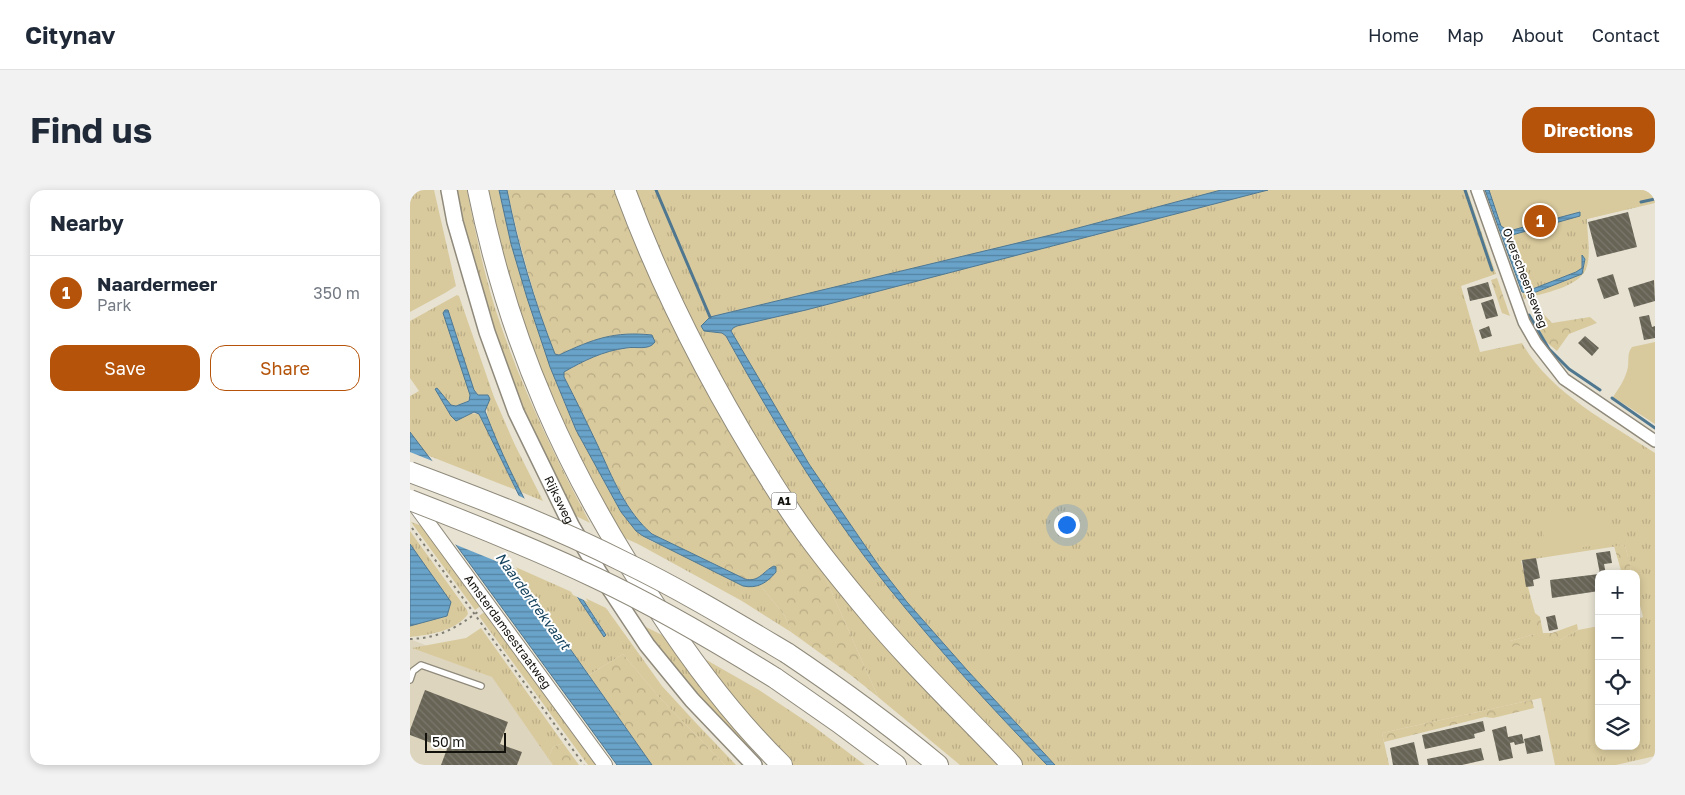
<!DOCTYPE html>
<html lang="en">
<head>
<meta charset="utf-8">
<style>
  body { margin:0; font-family:"Golos Text",sans-serif; background:#f2f2f3; color:#1f2937 }
  .controls { position:absolute; right:15px; bottom:15px; display:grid; overflow:hidden; border-radius:10px; box-shadow:0 2px 8px #0003 }
  .controls button { width:45px; height:45px; display:grid; place-items:center; padding:0; border:0; border-bottom:1px solid #e0e1e3; background:#fff; color:#1f2937; font:25px sans-serif }
  .scale { position:absolute; left:15px; bottom:12px; width:81px; box-sizing:border-box; padding-left:5px; border:2px solid #13110c; border-top:0; font-size:14px; line-height:18px; white-space:nowrap; color:#13110c; -webkit-text-stroke:4px #fff; paint-order:stroke }
  .you { position:absolute; left:656px; top:334px; width:18px; height:18px; margin:-12px; border:4px solid #fff; border-radius:50%; background:#1a73e8; box-shadow:0 0 0 8px #1a73e833 }
  .badge { display:grid; place-items:center; width:32px; height:32px; border-radius:50%; background:#b45309; color:#fff; font-size:16px; font-weight:700 }
  .pin { position:absolute; translate:-50% -50%; border:2px solid #fff; box-shadow:0 1px 5px #0006 }
  .list { margin:0; padding:0; list-style:none }
  h2 { display:flex; justify-content:space-between; align-items:center; height:65px; margin:0; padding:0 20px; font-size:21px }
  h2 small { font-size:16px; font-weight:400; color:#747a83 }
  .list li { display:grid; grid-template-columns:32px 1fr auto; gap:15px; align-items:center; box-sizing:border-box; height:75px; padding:0 20px; border-top:1px solid #e0e1e3 }
  .list b { display:block; font-size:19px; white-space:nowrap }
  .list p { margin:0; font-size:16px; white-space:nowrap; color:#747a83 }
  .list em { font-size:16px; font-style:normal; color:#747a83 }
  .actions { display:flex; gap:10px; padding:15px 20px }
  .actions a { flex:1; padding:11px 0; border:1px solid #b45309; border-radius:15px; text-align:center; font-size:18px; color:#b45309 }
  .actions .main { background:#b45309; color:#fff }
  .icon { flex:none; width:28px; height:28px; fill:none; stroke:currentColor; stroke-width:2; stroke-linecap:round; stroke-linejoin:round }
  .map { position:relative; flex:none; width:1245px; height:575px; overflow:hidden; border-radius:15px }
  header { display:flex; align-items:center; gap:30px; box-sizing:border-box; height:70px; padding:0 25px; background:#fff; border-bottom:1px solid #e0e1e3 }
  header strong { font-size:24px }
  nav { display:flex; gap:28px; margin-inline-start:auto; font-size:18px }
  .intro { display:flex; align-items:center; justify-content:space-between; box-sizing:border-box; height:120px; padding:0 30px }
  h1 { margin:0; font-size:35px }
  .button { padding:12px 22px; border-radius:15px; background:#b45309; color:#fff; font-size:18px; font-weight:700 }
  main { display:flex; gap:30px; padding:0 30px }
  aside { flex:1; background:#fff; border-radius:15px; box-shadow:0 2px 8px #0003 }
  .map>svg:first-child { display:block }
  .built { fill:#ddd5be }
  .grass { fill:url(#grass-tufts); fill-rule:evenodd }
  .forest { fill:url(#forest-crowns) }
  .park { fill:#d9ca9d }
  .water { fill:url(#water-rules); stroke:#4f7790 }
  .pier { fill:#e7e2d2 }
  .lines { fill:none; stroke-linecap:round; stroke-linejoin:round }
  .stream { stroke:#4f7790; stroke-width:3 }
  .building { fill:url(#building-back-hatch) }
  .service-casing { stroke:#8f8a7b; stroke-width:8 }
  .minor-casing { stroke:#8f8a7b; stroke-width:14 }
  .tertiary-casing { stroke:#8f8a7b; stroke-width:16 }
  .secondary-casing { stroke:#8f8a7b; stroke-width:18 }
  .motorway-casing { stroke:#8f8a7b; stroke-width:22 }
  .path { stroke:#817e73; stroke-width:2; stroke-dasharray:2.5 4; stroke-linecap:butt }
  .service { stroke:#fff; stroke-width:5.5 }
  .minor { stroke:#fff; stroke-width:11 }
  .tertiary { stroke:#fff; stroke-width:14 }
  .secondary { stroke:#fff; stroke-width:15 }
  .motorway { stroke:#fff; stroke-width:20 }
  .motorway-bridge-casing { stroke:#8f8a7b; stroke-width:22; stroke-linecap:butt }
  .motorway-bridge { stroke:#fff; stroke-width:20 }
  .labels { text-anchor:middle; stroke-width:4; stroke-linejoin:round; paint-order:stroke }
  .shield { fill:#fff; stroke:#5a5855; stroke-width:1 }
  .shield-label { font-size:11px; font-weight:bold; fill:#13110c }
  .street-label { font-size:12px; fill:#13110c; stroke:#fff }
  .water-label { font-size:14px; font-style:italic; fill:#14425d; stroke:#fff }
</style>
</head>
<body>
<header>
<strong>Citynav</strong>
<nav><a>Home</a><a>Map</a><a>About</a><a>Contact</a></nav>
</header>
<div class="intro"><h1>Find us</h1><a class="button">Directions</a></div>
<main>
<aside>
<h2>Nearby<small></small></h2>
<ul class="list">
<li><span class="badge">1</span><div><b>Naardermeer</b><p>Park</p></div><em>350 m</em></li>
</ul>
<div class="actions"><a class="main">Save</a><a>Share</a></div>
</aside>
<div class="map">
<svg width="1245" height="575" viewBox="0 0 1245 575">
  <defs>
    <pattern id="grass-tufts" width="24" height="20" patternUnits="userSpaceOnUse" patternTransform="scale(1.25)"><rect width="24" height="20" fill="#d9ca9d"/><path d="M3 7l-1-3M5 7V3M7 7l1-3M15 17l-1-3M17 17v-4M19 17l1-3" fill="none" stroke="#b9ac86"/></pattern>
    <pattern id="forest-crowns" width="20" height="18" patternUnits="userSpaceOnUse" patternTransform="scale(1.25)"><rect width="20" height="18" fill="#d9ca9d"/><path d="M2 6a3 3 0 1 1 6 0M12 15a3 3 0 1 1 6 0" fill="none" stroke="#b9ac86"/></pattern>
    <pattern id="water-rules" width="6" height="5" patternUnits="userSpaceOnUse" patternTransform="scale(1.25)"><rect width="6" height="5" fill="#69a3c9"/><path d="M0 2.5h6" fill="none" stroke="#5583a2"/></pattern>
    <pattern id="building-back-hatch" width="6" height="6" patternUnits="userSpaceOnUse" patternTransform="scale(1.25)"><rect width="6" height="6" fill="#676355"/><path d="M-1 5l2 2M0 0l6 6M5-1l2 2" fill="none" stroke="#7b786d"/></pattern>
  </defs>
  <rect width="100%" height="100%" fill="#e7e2d2"/>
  <path class="built" d="M0 449 80 481 149 575H0Z"/>
  <path class="grass" d="M0 0H24L46 96 35 103 0 122Z
    M46 0H57C65 40 73 79 85 118 110 195 142 261 180 333L164 325 103 199 62 77Z
    M74 0H89C108 81 131 162 166 239 173 253 182 268 189 282 203 308 215 336 241 351L350 395 375 426 381 442 332 411 228 354 208 345 178 291 117 156Z
    M223 0H811L649 43 300 127 294 134V141L312 143 316 146C364 233 416 319 478 397 528 459 581 518 637 575H612L486 440 434 379 382 306 357 267 320 203 267 101Z
    M858 0H1057L1086 84 1051 96 1070 162 1112 153C1139 202 1199 233 1245 263V566L1206 575H1145L1131 508 972 543 979 575H645L557 480 497 412 469 376 399 274 321 143 323 138 327 136 396 120ZM1215 355 1222 384H1226V400L1233 427 1226 429V556H1189V436L1168 440 1150 450 1100 451 1125 444V423L1111 371Z
    M1079 0H1245V13L1177 29C1177 44 1181 62 1177 76 1172 97 1133 103 1114 109L1112 102 1121 104 1172 84V78L1166 82 1120 100 1113 99 1095 47 1099 41 1091 36Z
    M47 105 49 106 84 207 104 253 133 311 111 302C96 272 76 239 75 206L68 205 64 200 38 120 60 205 58 211 46 216 40 215 27 198 25 199 41 226C50 226 61 222 69 224L106 300 17 265 0 242V206L9 201 0 188V131Z
    M1 332 15 337 72 415 65 420Z
    M0 341 57 420 58 424C46 441 19 445 0 447V436L37 426 41 412 0 354Z
    M101 375 164 403 194 446 196 444 171 406 196 418 252 496 286 533 326 575H315L249 507 213 464 179 485Z
    M411 378 589 575H550L468 507Z
    M76 421 189 575H178L69 426Z
    M230 434 252 445 300 509 350 570 294 512Z
    M71 438 153 553 143 557 138 568 82 487 2 458 56 448Z
    M286 464 349 500 403 536 455 575H383L340 530Z"/>
  <path class="forest" d="M97 0H204C235 79 270 156 313 229L411 378 468 507 442 486 381 442 375 426 350 395 354 393 360 377C353 385 347 393 335 389L242 344C218 323 205 292 191 263 179 238 167 213 154 187V182C174 171 193 161 216 158 226 156 239 161 245 152L242 145C204 141 183 149 149 165L145 164C124 110 110 56 97 0Z
    M1087 88 1100 126 1092 123 1081 90Z
    M1130 120 1142 133 1180 127 1187 133 1159 144 1147 161 1134 150 1123 123Z
    M1215 355 1221 379 1216 384H1212L1204 356Z
    M1125 423 1130 427 1133 443H1142L1167 434 1168 440 1150 450 1100 457V451L1125 444Z
    M213 464 249 507 315 575H242L179 485Z
    M1122 510 1124 518 1083 528 1075 527 974 552 972 543Z
    M153 553 169 575H143L138 568 143 557Z"/>
  <path class="park" d="M1080 0H1245V12L1095 49Z
    M1245 152V234L1203 207C1209 198 1214 191 1217 181 1220 172 1216 164 1222 157Z
    M1194 320 1200 353 1136 363 1131 329Z"/>
  <path class="water" d="M89 0H97C108 56 124 111 145 164L149 165C183 149 204 141 242 145L245 152C239 161 226 156 216 158 193 161 173 171 154 182V187C166 210 177 233 188 256 202 287 216 322 242 344L335 389C349 393 354 380 364 376L366 377V382C357 393 347 399 333 396L233 346 226 341 211 322 166 240 140 177 117 108 101 54Z
    M811 0H858L396 120 327 136 323 138 321 141 399 274 469 376 497 412 557 480 645 575H637C581 518 528 459 478 397 416 319 364 233 316 146L312 143 294 141 291 136 300 127 649 43Z
    M1075 0H1079L1091 36 1099 41 1170 22V26L1095 47 1114 99 1120 100 1166 82 1172 78V65L1175 69 1172 84 1121 104 1112 102Z
    M35 120H38L64 200 68 205H78L80 209 75 221C105 301 149 374 196 445L194 447 170 411 125 338 69 224 64 222 46 231 41 226 25 199 27 198 41 215 46 216 59 211 60 205 33 123Z
    M0 242 101 375 242 575H207L0 292Z
    M0 354 41 412 37 426 0 436Z"/>
  <path class="pier" d="M0 262 25 272 108 380 44 354 0 296Z
    M105 304 118 310 133 339 178 412 163 405 123 339Z"/>
  <g class="lines">
    <path class="stream" d="M246 0 300 127
      M1055 0 1082 80
      M1231 12 1245 9
      M1119 125 1139 159 1159 179 1190 200
      M1202 208 1245 238"/>
  </g>
  <path class="building" d="M1218 22 1227 57 1187 67 1178 32Z
    M1203 84 1209 104 1194 109 1187 89Z
    M1244 90 1245 111 1224 117 1218 98Z
    M1078 92 1082 106 1060 111 1057 98Z
    M1083 109 1088 126 1076 129 1071 113Z
    M1239 125 1242 137 1245 136V148L1234 150 1229 127Z
    M1079 136 1082 146 1072 149 1069 140Z
    M1175 146 1189 158 1182 166 1168 153Z
    M1200 361 1202 373 1194 374 1196 384H1190L1186 363Z
    M1126 368 1130 388 1123 390 1124 396 1116 397 1112 370Z
    M1189 384V401L1142 408 1140 390Z
    M1145 425 1148 439 1139 441 1136 427Z
    M15 500 98 532 90 554 112 562 107 575H31L37 559 0 545V540Z
    M1073 531 1075 541 1064 544 1065 548 1015 559 1012 545Z
    M1096 536 1098 547 1112 544 1114 553 1105 555 1104 552 1100 553 1103 568 1089 571 1082 540Z
    M1130 545 1133 561 1117 564 1114 549Z
    M1004 552 1009 575H983L980 558Z
    M1071 558 1074 570 1052 575H1018L1017 569Z"/>
  <g class="lines">
    <g class="service-casing">
      <path id="service" d="M0 490 3 481 11 475 71 496"/>
    </g>
    <g class="minor-casing">
      <path id="minor" d="M1067 0 1114 132 1126 153 1154 189 1245 251"/>
    </g>
    <g class="tertiary-casing">
      <g id="tertiary">
        <path id="s1" d="M2 311 195 575"/>
      </g>
    </g>
    <g class="secondary-casing">
      <g id="secondary">
        <path id="s2" d="M39 0 45 32 77 142 106 222 161 335 190 384 237 455 282 510 344 575"/>
      </g>
    </g>
    <g class="motorway-casing">
      <path id="motorway" d="M68 0C99 154 158 285 245 415 282 472 323 527 372 575
        M215 0C256 111 316 223 381 322 403 355 429 387 455 418 500 473 553 523 602 575
        M377 463C429 498 480 535 528 575
        M365 488 428 532 486 575"/>
    </g>
    <path class="path" d="M2 338 174 575
      M0 449C30 448 46 438 69 421"/>
    <use href="#service" class="service"/>
    <use href="#minor" class="minor"/>
    <use href="#tertiary" class="tertiary"/>
    <use href="#secondary" class="secondary"/>
    <use href="#motorway" class="motorway"/>
    <g class="motorway-bridge-casing">
      <path id="motorway-bridge" d="M0 282C72 309 145 337 214 372 270 399 323 431 377 463
        M0 310C62 334 125 359 186 388 248 417 307 452 365 488"/>
    </g>
    <use href="#motorway-bridge" class="motorway-bridge"/>
  </g>
  <g class="labels">
    <rect class="shield" x="361.5" y="302.5" width="25" height="17" rx="4"/>
    <g class="shield-label">
      <text x="374" y="315">A1</text>
    </g>
    <g class="street-label">
      <text transform="translate(1115 88) rotate(69)" y="4">Overscheenseweg</text>
      <text dy="4" stroke="none"><textPath href="#s2" startOffset="330">Rijksweg</textPath></text>
      <text dy="4" stroke="none"><textPath href="#s1" startOffset="162">Amsterdamsestraatweg</textPath></text>
    </g>
    <g class="water-label">
      <text transform="translate(123 411) rotate(54)" y="5">Naardertrekvaart</text>
    </g>
  </g>
</svg>
<div class="controls">
<button>+</button>
<button>−</button>
<button><svg class="icon" aria-label="locate" viewBox="0 0 24 24"><circle cx="12" cy="12" r="6"/><path d="M12 2v4M12 18v4M2 12h4M18 12h4"/></svg></button>
<button><svg class="icon" aria-label="layers" viewBox="0 0 24 24"><path d="M12 4l9 5-9 5-9-5zM3 14l9 5 9-5"/></svg></button>
</div>
<div class="scale">50 m</div>
<div class="you"></div>
<div class="pin badge" style="left:1130px;top:31px">1</div>
</div>
</main>
</body>
</html>
